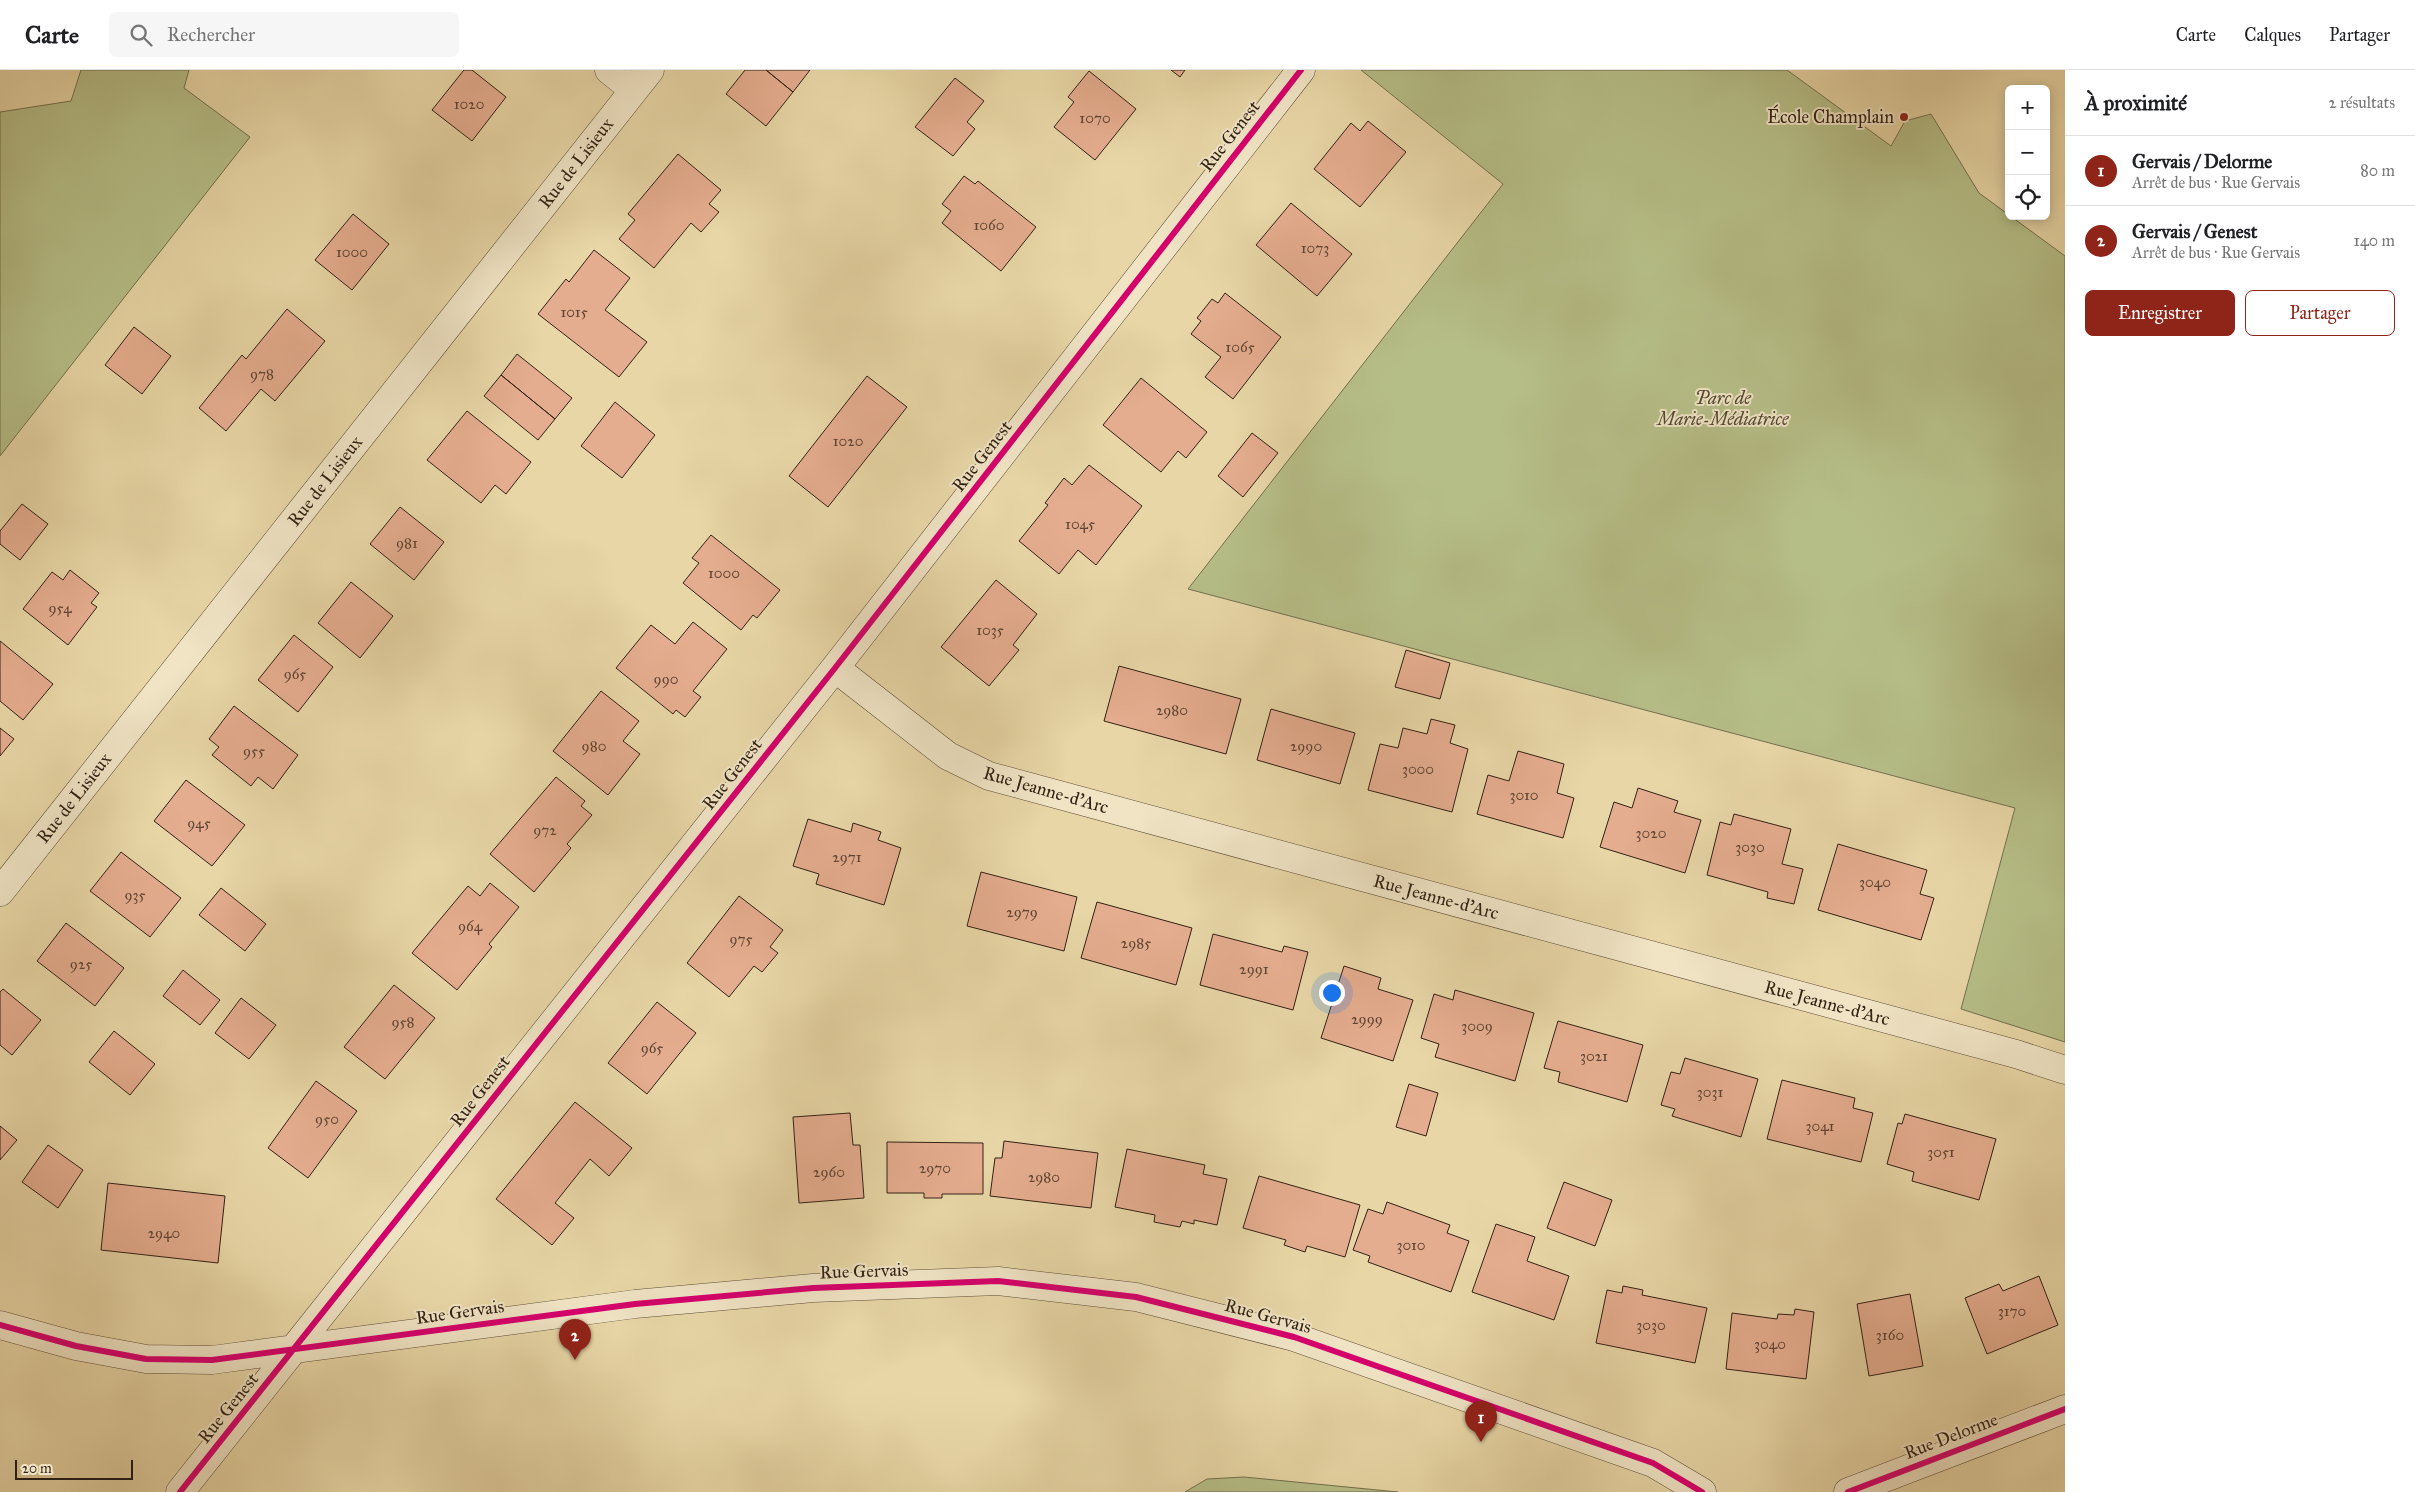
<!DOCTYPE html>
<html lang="fr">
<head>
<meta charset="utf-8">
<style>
  body { margin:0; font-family:"IM FELL Great Primer",serif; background:#f6f6f6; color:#202124 }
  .controls { position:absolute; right:15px; top:15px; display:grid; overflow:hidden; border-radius:8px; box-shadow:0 2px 12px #0003 }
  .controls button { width:45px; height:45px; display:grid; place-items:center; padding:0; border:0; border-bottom:1px solid #e0e0e0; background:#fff; color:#202124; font:25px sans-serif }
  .scale { position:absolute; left:15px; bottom:12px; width:118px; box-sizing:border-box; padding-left:5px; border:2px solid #322115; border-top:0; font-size:14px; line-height:18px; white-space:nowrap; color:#322115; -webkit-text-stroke:4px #f0e4c5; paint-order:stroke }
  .you { position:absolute; left:1331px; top:922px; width:18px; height:18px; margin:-12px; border:4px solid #fff; border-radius:50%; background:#1a73e8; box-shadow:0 0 0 8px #1a73e833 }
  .badge { display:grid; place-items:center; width:32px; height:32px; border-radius:50%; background:#8f2418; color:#fff; font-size:16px; font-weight:700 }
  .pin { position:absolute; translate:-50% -41px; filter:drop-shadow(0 1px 2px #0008) }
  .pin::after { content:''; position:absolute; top:26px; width:18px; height:15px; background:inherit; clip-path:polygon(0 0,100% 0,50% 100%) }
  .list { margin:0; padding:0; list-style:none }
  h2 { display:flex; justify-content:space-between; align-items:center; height:65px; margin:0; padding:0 20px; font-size:21px }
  h2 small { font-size:16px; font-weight:400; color:#757577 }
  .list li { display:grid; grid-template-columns:32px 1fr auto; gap:15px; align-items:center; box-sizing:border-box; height:70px; padding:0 20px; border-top:1px solid #e0e0e0 }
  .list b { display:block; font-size:19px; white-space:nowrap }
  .list p { margin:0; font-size:16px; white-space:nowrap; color:#757577 }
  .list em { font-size:16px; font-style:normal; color:#757577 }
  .actions { display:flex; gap:10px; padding:15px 20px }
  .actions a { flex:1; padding:11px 0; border:1px solid #8f2418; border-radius:8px; text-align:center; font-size:18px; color:#8f2418 }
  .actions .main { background:#8f2418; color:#fff }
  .icon { flex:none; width:28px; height:28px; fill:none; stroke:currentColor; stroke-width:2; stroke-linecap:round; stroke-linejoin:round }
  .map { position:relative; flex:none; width:2065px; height:1422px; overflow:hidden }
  header { display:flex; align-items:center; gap:30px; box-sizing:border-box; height:70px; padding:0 25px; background:#fff; border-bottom:1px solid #e0e0e0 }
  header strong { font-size:24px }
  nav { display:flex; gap:28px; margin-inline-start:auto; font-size:18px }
  .search { width:350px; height:45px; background:#f6f6f6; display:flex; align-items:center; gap:12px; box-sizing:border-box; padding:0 18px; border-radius:8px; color:#757577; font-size:19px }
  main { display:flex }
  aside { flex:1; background:#fff }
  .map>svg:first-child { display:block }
  .green { fill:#b6be87; stroke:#74704e }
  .building { fill:#e5ad8f; stroke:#322115 }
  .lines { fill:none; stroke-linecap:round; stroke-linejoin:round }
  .street-casing { stroke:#604e39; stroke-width:29 }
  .street { stroke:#f0e4c5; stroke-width:28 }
  .cycleway-casing { stroke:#f0e4c5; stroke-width:9 }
  .cycleway { stroke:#d6006c; stroke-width:6 }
  .poi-dot { fill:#8f2418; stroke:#f0e4c5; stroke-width:2 }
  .labels { text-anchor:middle; stroke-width:4; stroke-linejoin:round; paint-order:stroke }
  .number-label { font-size:15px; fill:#5f4434 }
  .poi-label { font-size:18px; fill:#322115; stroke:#f0e4c5; text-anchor:end }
  .street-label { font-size:18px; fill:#322115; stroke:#f0e4c5 }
  .park-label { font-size:18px; font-style:italic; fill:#534832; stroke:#f0e4c5 }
</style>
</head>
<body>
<header>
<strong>Carte</strong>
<div class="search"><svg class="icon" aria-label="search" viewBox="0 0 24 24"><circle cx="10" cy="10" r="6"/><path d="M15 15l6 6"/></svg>Rechercher</div>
<nav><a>Carte</a><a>Calques</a><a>Partager</a></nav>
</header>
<main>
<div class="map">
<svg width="2065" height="1422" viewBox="0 0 2065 1422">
  <rect width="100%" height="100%" fill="#e8d6a6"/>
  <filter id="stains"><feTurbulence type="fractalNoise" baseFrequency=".004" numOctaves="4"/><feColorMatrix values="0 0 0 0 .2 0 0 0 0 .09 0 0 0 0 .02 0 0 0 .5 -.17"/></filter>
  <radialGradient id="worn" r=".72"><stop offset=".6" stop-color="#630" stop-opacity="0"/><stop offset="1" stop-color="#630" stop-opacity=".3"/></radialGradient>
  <path class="green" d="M81 0H189L184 18 250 67 0 386V42L71 31Z
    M1361 0H1787L1891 76 1905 51 1931 44 1979 123 2065 186V972L1961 939 2015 738 1188 519 1503 114Z
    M1244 1407 1398 1422H1185L1207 1409Z"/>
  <path class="building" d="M464 0H472L506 27 472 71 432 40Z
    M745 0H766L793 22 766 56 726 24Z
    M766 0H810L793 22Z
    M1171 0H1185L1180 7Z
    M1089 1 1136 39 1095 90 1054 57 1074 32 1068 27Z
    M955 8 984 31 967 52 975 59 953 86 915 57Z
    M1368 51 1406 82 1360 137 1314 99 1351 53 1360 61Z
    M678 84 721 120 709 134 719 142 701 162 691 153 654 198 619 169 635 150 628 144Z
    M964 106 975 114 978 111 1036 157 1001 201 942 153 951 141 942 134Z
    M1291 133 1352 184 1317 226 1256 175Z
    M353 144 389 174 352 220 315 190Z
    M594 180 630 208 605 240 647 272 619 307 538 244 566 209 569 212Z
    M1225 223 1281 267 1233 329 1205 307 1221 287 1191 264 1201 251 1197 248 1212 229 1218 233Z
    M287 239 325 271 275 331 261 319 226 361 199 338 242 285 246 289Z
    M134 257 171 286 142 324 105 295Z
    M517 284 572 328 555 349 501 305Z
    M501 305 555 349 538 370 484 326Z
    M867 306 907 337 828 437 789 406Z
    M1141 308 1207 362 1186 388 1178 381 1161 402 1103 355Z
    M615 332 655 365 622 408 581 376Z
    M467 341 531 392 506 424 495 415 481 433 427 390Z
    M1252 363 1278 383 1243 427 1218 406Z
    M1089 395 1142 436 1096 495 1078 480 1059 504 1019 471 1048 435 1045 433 1064 408 1072 415Z
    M22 434 48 454 20 490 0 474V461Z
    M400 437 444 472 414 510 370 474Z
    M711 465 780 520 757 548 753 545 741 560 683 513 699 493 692 488Z
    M70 500 99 523 91 533 97 537 68 575 23 539 52 502 63 510Z
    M996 510 1037 544 1013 575 1019 580 989 616 941 577Z
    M351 512 393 546 360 588 318 553Z
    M693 552 727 579 693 621 701 627 685 647 676 640 673 644 616 598 651 555 675 574Z
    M294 565 333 597 298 642 258 610Z
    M0 571 53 614 23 650 0 631Z
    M1406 580 1450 593 1440 629 1395 617Z
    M1119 596 1241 629 1226 684 1104 651Z
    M601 621 639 651 623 671 640 684 608 725 553 681Z
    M234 636 298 685 273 719 258 707 251 716 212 685 219 677 209 669Z
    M1271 639 1355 663 1340 714 1257 690Z
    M1431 649 1455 655 1450 673 1468 679 1452 742 1368 720 1380 674 1398 678 1403 658 1427 664Z
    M0 658 14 669 0 686Z
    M1518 681 1564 694 1557 723 1574 728 1563 768 1477 744 1488 705 1509 711Z
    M556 707 585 731 581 736 592 745 567 774 571 778 534 822 490 784Z
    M186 710 245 755 212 796 154 751Z
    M1638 718 1678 731 1674 742 1701 750 1685 803 1600 777 1614 732 1632 738Z
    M1734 744 1791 759 1782 794 1803 799 1794 834 1767 828 1768 822 1707 805 1720 752 1731 755Z
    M808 749 851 762 853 753 881 762 878 770 901 778 884 835 816 814 819 804 793 796Z
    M1838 774 1927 800 1920 824 1934 828 1921 870 1818 840Z
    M121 782 181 828 150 867 90 821Z
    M981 802 1077 827 1064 881 967 856Z
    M490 813 519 837 489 874 492 877 457 920 412 883 468 816 480 826Z
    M221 818 266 854 245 881 199 845Z
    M739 826 783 860 770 877 778 883 762 902 754 896 729 927 687 893Z
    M1097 832 1192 858 1176 915 1081 888Z
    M66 853 124 898 95 936 37 891Z
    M1213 864 1282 882 1284 876 1308 882 1293 940 1200 915Z
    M1344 896 1381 908 1378 919 1413 930 1393 991 1321 968Z
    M183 900 220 930 200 955 163 926Z
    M394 915 435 948 385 1009 344 977Z
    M3 919 41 950 12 985 0 975V922Z
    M1455 920 1534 943 1515 1011 1435 987 1439 974 1421 968 1434 924 1453 930Z
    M241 928 276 955 249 989 215 963Z
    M657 932 696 963 647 1024 608 993Z
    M1558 951 1643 975 1627 1032 1558 1012 1560 1002 1544 998Z
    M114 961 155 994 130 1025 89 992Z
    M1685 988 1758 1009 1741 1067 1672 1046 1675 1039 1661 1035 1671 1002 1680 1004Z
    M1782 1010 1855 1028 1853 1038 1873 1043 1861 1092 1767 1069Z
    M316 1011 357 1041 308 1108 268 1078Z
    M1409 1014 1438 1023 1426 1066 1396 1057Z
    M575 1032 632 1078 609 1106 590 1089 555 1133 574 1148 552 1175 496 1129Z
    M850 1043 853 1075H860L864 1128 799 1133 793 1047Z
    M1905 1044 1996 1069 1979 1130 1912 1111 1914 1102 1887 1094 1898 1053 1902 1054Z
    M0 1056 17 1070 0 1090Z
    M1004 1071 1098 1083 1091 1138 990 1126 995 1088H1002Z
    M887 1072 983 1073V1124H942V1128H924V1123H887Z
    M48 1075 83 1100 58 1138 22 1112Z
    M1127 1079 1205 1095 1203 1104 1227 1109 1217 1155 1194 1150V1154L1182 1151 1180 1157 1154 1152 1155 1145 1115 1137Z
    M1259 1106 1360 1135 1345 1187 1307 1176 1305 1182 1284 1175 1286 1170 1243 1158Z
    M1564 1112 1612 1130 1595 1176 1547 1158Z
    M108 1113 225 1126 218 1193 101 1180Z
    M1387 1132 1450 1155 1447 1163 1469 1171 1451 1222 1368 1192 1370 1186 1353 1180 1368 1139 1383 1144Z
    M1496 1154 1535 1167 1527 1191 1569 1206 1554 1250 1472 1222Z
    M2039 1206 2058 1255 1987 1284 1965 1228 1999 1214 2003 1221Z
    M1623 1216 1643 1220 1642 1225 1707 1238 1695 1293 1596 1273 1607 1220 1622 1223Z
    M1910 1224 1923 1296 1869 1306 1857 1234Z
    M1795 1239 1814 1242 1806 1309 1726 1299 1732 1243 1777 1249 1778 1244 1794 1245Z"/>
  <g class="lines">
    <g class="street-casing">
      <path id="street" d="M609 0 634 20
        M835 598 948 686 989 706 2016 984 2065 1000
        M0 822 650 0
        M0 1255 76 1276 146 1289 212 1290 635 1234 813 1218 998 1211 1136 1227 1294 1267 1653 1393 1702 1422
        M180 1422 835 598 1301 0
        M1848 1422 2065 1339"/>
    </g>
    <use href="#street" class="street"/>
    <g class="cycleway-casing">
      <path id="cycleway" d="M0 1255 76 1276 146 1289 212 1290 635 1234 813 1218 998 1211 1136 1227 1294 1267 1653 1393 1702 1422
        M180 1422 835 598 1301 0
        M1848 1422 2065 1339"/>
    </g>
    <use href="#cycleway" class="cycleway"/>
  </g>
  <circle class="poi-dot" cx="1904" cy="47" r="5"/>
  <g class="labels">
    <g class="number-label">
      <text x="469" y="39">1020</text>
      <text x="1095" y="53">1070</text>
      <text x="989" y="160">1060</text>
      <text x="1315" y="183">1073</text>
      <text x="352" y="187">1000</text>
      <text x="574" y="247">1015</text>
      <text x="1240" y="282">1065</text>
      <text x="262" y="309">978</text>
      <text x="848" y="376">1020</text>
      <text x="1080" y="459">1045</text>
      <text x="407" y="478">981</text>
      <text x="724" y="508">1000</text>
      <text x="60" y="543">954</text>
      <text x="990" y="565">1035</text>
      <text x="295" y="609">965</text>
      <text x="666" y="614">990</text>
      <text x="1172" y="645">2980</text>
      <text x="594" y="681">980</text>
      <text x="1306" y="681">2990</text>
      <text x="254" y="686">955</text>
      <text x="1418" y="704">3000</text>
      <text x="1524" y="730">3010</text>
      <text x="199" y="758">945</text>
      <text x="545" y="765">972</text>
      <text x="1651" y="768">3020</text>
      <text x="1750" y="782">3030</text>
      <text x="847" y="792">2971</text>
      <text x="1875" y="817">3040</text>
      <text x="135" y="830">935</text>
      <text x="1022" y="847">2979</text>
      <text x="470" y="861">964</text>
      <text x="741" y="874">975</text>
      <text x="1136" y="878">2985</text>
      <text x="81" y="899">925</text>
      <text x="1254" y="904">2991</text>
      <text x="1367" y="954">2999</text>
      <text x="403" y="957">958</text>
      <text x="1477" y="961">3009</text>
      <text x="652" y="983">965</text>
      <text x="1594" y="991">3021</text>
      <text x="1710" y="1027">3031</text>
      <text x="327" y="1054">950</text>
      <text x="1820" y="1061">3041</text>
      <text x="1941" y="1087">3051</text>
      <text x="935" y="1103">2970</text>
      <text x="829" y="1107">2960</text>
      <text x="1044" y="1112">2980</text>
      <text x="164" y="1168">2940</text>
      <text x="1411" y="1180">3010</text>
      <text x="2012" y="1246">3170</text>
      <text x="1651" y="1260">3030</text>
      <text x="1890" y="1270">3160</text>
      <text x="1770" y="1279">3040</text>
    </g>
    <g class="poi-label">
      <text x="1894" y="53">École Champlain</text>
    </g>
    <g class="street-label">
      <text transform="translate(1230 66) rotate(-52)" y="6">Rue Genest</text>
      <text transform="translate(576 93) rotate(-52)" y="6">Rue de Lisieux</text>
      <text transform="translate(982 386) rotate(-52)" y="6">Rue Genest</text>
      <text transform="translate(325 411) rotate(-52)" y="6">Rue de Lisieux</text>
      <text transform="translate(732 704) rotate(-52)" y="6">Rue Genest</text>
      <text transform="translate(1046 720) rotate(16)" y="6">Rue Jeanne-d'Arc</text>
      <text transform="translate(74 728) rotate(-52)" y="6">Rue de Lisieux</text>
      <text transform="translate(1436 827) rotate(15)" y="6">Rue Jeanne-d'Arc</text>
      <text transform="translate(1827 933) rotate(15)" y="6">Rue Jeanne-d'Arc</text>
      <text transform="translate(480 1021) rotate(-52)" y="6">Rue Genest</text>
      <text transform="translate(864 1201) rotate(-2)" y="6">Rue Gervais</text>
      <text transform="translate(460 1242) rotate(-8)" y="6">Rue Gervais</text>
      <text transform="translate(1268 1246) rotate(15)" y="6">Rue Gervais</text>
      <text transform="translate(228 1338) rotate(-51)" y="6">Rue Genest</text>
      <text transform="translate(1951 1366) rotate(-21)" y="6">Rue Delorme</text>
    </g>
    <g class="park-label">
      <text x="1723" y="334">Parc de<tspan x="1723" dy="21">Marie-Médiatrice</tspan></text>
    </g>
  </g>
  <rect width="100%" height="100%" filter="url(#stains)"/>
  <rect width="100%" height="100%" fill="url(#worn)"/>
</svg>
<div class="controls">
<button>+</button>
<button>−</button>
<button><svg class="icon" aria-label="locate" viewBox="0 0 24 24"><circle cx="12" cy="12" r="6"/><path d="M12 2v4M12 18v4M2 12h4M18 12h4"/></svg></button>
</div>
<div class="scale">20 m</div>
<div class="you"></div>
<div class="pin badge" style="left:1481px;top:1372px">1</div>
<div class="pin badge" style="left:575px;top:1290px">2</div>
</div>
<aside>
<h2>À proximité<small>2 résultats</small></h2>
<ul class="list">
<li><span class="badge">1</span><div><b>Gervais / Delorme</b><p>Arrêt de bus · Rue Gervais</p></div><em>80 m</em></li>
<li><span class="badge">2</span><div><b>Gervais / Genest</b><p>Arrêt de bus · Rue Gervais</p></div><em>140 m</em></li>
</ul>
<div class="actions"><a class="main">Enregistrer</a><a>Partager</a></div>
</aside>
</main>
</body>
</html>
